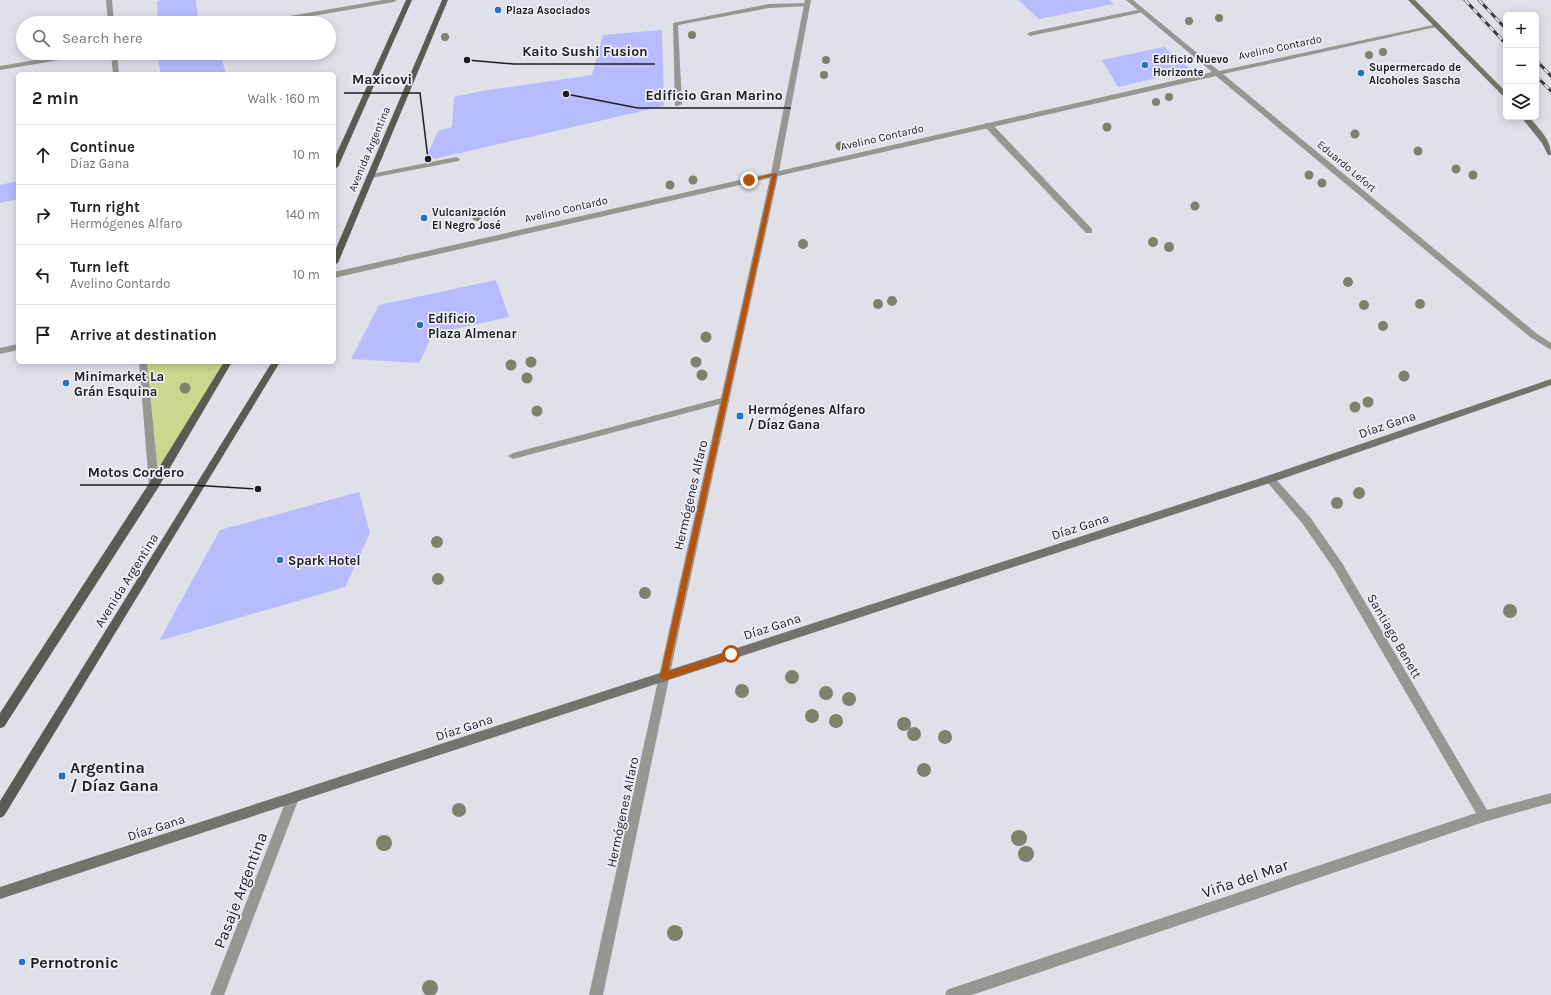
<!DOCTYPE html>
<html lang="en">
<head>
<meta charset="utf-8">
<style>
  body { margin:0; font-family:Karla,sans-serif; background:#f6f6f6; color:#202124 }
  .controls { position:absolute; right:12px; top:12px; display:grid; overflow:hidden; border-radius:6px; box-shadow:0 2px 10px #0003 }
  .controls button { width:36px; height:36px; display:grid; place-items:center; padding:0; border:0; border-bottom:1px solid #e0e0e0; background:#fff; color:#202124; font:20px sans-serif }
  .stop { position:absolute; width:12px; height:12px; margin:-9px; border:3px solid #b45309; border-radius:50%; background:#fff }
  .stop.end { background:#b45309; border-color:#fff; box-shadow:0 1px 4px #0008 }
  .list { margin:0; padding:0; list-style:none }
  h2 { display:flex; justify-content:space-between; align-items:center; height:52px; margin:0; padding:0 16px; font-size:17px }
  h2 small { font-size:13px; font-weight:400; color:#757577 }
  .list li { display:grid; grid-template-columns:26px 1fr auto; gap:12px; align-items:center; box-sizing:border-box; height:60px; padding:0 16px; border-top:1px solid #e0e0e0 }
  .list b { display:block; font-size:15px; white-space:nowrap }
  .list p { margin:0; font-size:13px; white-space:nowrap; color:#757577 }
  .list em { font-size:13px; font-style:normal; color:#757577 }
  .icon { flex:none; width:22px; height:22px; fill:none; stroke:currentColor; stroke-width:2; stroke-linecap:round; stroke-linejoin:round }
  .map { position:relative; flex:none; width:1551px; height:995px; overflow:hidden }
  .search { position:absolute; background:#fff; box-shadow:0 2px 10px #0003; left:16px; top:16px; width:320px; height:44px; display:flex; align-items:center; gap:10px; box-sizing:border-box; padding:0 14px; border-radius:22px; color:#757577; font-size:15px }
  .panel { position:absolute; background:#fff; box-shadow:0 2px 10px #0003; left:16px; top:72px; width:320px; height:292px; border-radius:6px }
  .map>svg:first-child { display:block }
  .green { fill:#ccd78d }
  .building { fill:#b8bbfe }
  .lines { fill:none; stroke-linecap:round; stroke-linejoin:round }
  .lane { fill:#989693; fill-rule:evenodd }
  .street { fill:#989693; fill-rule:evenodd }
  .secondary { fill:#75736e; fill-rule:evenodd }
  .primary { fill:#5c5a54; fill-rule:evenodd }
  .rail-casing { stroke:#3d3e42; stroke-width:3 }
  .rail { stroke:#ededf6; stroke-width:2; stroke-dasharray:6; stroke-linecap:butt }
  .tree { fill:#7f816f }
  .route { fill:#b45309 }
  .poi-dot { fill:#2671c1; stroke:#ededf6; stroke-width:1.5 }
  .labels { text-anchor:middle; stroke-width:3.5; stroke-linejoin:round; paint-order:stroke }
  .far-poi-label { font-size:11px; font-weight:bold; fill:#1d1e21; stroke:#ededf6; text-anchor:start }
  .far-street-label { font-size:11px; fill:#1d1e21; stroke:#ededf6 }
  .poi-label { font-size:13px; font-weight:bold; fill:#1d1e21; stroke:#ededf6; text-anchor:start }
  .street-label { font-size:13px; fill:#1d1e21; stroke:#ededf6 }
  .near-poi-label { font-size:16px; font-weight:bold; fill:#1d1e21; stroke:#ededf6; text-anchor:start }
  .near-street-label { font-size:16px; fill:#1d1e21; stroke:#ededf6 }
  .leader { fill:none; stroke:#1d1e21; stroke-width:1.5 }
  .callout-dot { fill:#1d1e21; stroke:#ededf6; stroke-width:1.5 }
  .callout-label { font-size:14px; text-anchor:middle; font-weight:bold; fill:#1d1e21; stroke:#ededf6; stroke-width:3.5; stroke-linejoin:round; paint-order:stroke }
</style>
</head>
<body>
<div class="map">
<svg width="1551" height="995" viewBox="0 0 1551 995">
  <rect width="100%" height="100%" fill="#dfe0e8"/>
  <path class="green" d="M143 362H228L154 485Z"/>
  <path class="building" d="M162 0H196L198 20 180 23H158L157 1Z
    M1018 0H1109L1114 4 1039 19Z
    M662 30 664 106 425 161 438 131 452 127 454 97 482 91 592 75 603 35Z
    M1164 47 1191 70 1118 87 1102 60Z
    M190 53H220L226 74H161L158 59Z
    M18 181V199L0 203V185Z
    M496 280 509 317 433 334 419 363 351 359 379 305Z
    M359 492 370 533 345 587 159 641 220 530Z"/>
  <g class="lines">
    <path class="lane" d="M807 3 810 5 809 6 769 8 678 25 682 104 678 106H675L673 23 769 4Z
      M1142 9 1145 11 1144 12 1030 36 1027 34 1030 32Z
      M985 123H991L1092 229V233H1086L985 127Z
      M456 157 460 159 459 161 371 178 367 176 371 174Z
      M725 397 730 400 728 402 513 459 508 456 513 453Z"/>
    <path class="street" d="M106 0H112L114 23H108Z
      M383 0H397L394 2 272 23H258L261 21Z
      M805 0H811L779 171 1212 72 1126 0H1133L1219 71 1438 24 1439 25 1436 27 1223 74 1536 333 1551 343V350L1530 337 1216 76 778 176 680 626 603 995H589L670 626 770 178 334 278V272L771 173Z
      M77 53H92L89 55 0 70V66Z
      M111 53H117L119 74H113Z
      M18 344V350L0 354V348Z
      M139 362H147L159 485 158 488H150L149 485Z
      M1270 475 1273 476 1310 517 1342 563 1487 810 1551 793V803L1484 822 972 995H945L947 990 952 988 1476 813 1334 569 1302 523 1267 482 1265 479Z
      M293 793 297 794 299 798 224 995H210L287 798 289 794Z"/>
    <path class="secondary" d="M1408 0H1415L1506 92V98L1504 97Z
      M1521 117H1529C1539 129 1551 139 1551 155H1548L1542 143Z
      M1551 379V385L1273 482 0 899V887L1267 476Z"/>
    <path class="primary" d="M406 0H412L338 167 334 169V159Z
      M442 0H448L338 263 334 265V253Z
      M224 362H232L158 488 4 727 0 728V713L150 482Z
      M272 362H280L4 816 0 818V801Z"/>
    <g class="rail-casing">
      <path id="rail" d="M1465 0 1506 44
        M1479 0 1506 29
        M1536 60 1551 76
        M1536 76 1551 91"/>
    </g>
    <use href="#rail" class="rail"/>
  </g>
  <g class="tree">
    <circle cx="1219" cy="18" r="4"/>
    <circle cx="1189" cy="21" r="4"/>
    <circle cx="692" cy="35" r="4"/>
    <circle cx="445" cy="37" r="4"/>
    <circle cx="1383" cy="52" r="4"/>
    <circle cx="1369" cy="55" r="4"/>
    <circle cx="826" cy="60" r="4"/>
    <circle cx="824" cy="75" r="4"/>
    <circle cx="1169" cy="97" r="4"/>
    <circle cx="1156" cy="102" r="4"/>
    <circle cx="1107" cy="127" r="4.5"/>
    <circle cx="1355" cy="134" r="4.5"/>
    <circle cx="840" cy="146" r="4.5"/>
    <circle cx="1418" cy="151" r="4.5"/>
    <circle cx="1456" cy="169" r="4.5"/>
    <circle cx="1309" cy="175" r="4.5"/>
    <circle cx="1473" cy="175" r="4.5"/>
    <circle cx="693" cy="180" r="4.5"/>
    <circle cx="1322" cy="183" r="4.5"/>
    <circle cx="670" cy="185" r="4.5"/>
    <circle cx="1195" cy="206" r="4.5"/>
    <circle cx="477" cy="216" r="5"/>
    <circle cx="1153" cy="242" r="5"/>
    <circle cx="803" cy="244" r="5"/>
    <circle cx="1169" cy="247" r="5"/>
    <circle cx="1348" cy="282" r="5"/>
    <circle cx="892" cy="301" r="5"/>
    <circle cx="878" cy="304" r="5"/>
    <circle cx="1420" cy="304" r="5"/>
    <circle cx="1364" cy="305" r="5"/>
    <circle cx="1383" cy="326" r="5"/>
    <circle cx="706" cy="337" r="5.5"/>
    <circle cx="531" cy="362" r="5.5"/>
    <circle cx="696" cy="362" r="5.5"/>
    <circle cx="511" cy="365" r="5.5"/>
    <circle cx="702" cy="375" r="5.5"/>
    <circle cx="1404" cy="376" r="5.5"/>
    <circle cx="527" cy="378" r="5.5"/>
    <circle cx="185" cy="388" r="5.5"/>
    <circle cx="1368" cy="402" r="5.5"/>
    <circle cx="1355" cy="407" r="5.5"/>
    <circle cx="537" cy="411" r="5.5"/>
    <circle cx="1359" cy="493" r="6"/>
    <circle cx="1337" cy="503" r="6"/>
    <circle cx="437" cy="542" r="6"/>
    <circle cx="438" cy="579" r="6"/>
    <circle cx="645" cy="593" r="6"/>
    <circle cx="1510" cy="611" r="7"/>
    <circle cx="792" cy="677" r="7"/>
    <circle cx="742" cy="691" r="7"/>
    <circle cx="826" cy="693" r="7"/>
    <circle cx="849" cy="699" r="7"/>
    <circle cx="812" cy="716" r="7"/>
    <circle cx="836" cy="721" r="7"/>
    <circle cx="904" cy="724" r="7"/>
    <circle cx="914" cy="734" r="7"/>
    <circle cx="945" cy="737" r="7"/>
    <circle cx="924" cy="770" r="7"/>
    <circle cx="459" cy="810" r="7"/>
    <circle cx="1019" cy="838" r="8"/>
    <circle cx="384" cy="843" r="8"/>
    <circle cx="1026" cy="854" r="8"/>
    <circle cx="675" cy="933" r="8"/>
    <circle cx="430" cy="988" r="8"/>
  </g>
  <path class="route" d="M775 173 777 174 668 672 731 652 735 654 734 657 664 680 660 677 772 176 749 181 747 180Z"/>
  <g class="poi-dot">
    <circle cx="498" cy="10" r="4"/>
    <circle cx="1145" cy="65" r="4"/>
    <circle cx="1361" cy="73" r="4"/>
    <circle cx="424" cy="218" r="4"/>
    <circle cx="420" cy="325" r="4"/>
    <circle cx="66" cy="383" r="4"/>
    <rect x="736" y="412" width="8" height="8" rx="2"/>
    <circle cx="280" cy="560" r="4"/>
    <rect x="58" y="772" width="8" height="8" rx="2"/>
    <circle cx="22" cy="962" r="4"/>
  </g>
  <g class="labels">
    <g class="far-poi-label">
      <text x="506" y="14">Plaza Asociados</text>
      <text x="1153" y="63">Edificio Nuevo<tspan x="1153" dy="13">Horizonte</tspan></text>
      <text x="1369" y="71">Supermercado de<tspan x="1369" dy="13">Alcoholes Sascha</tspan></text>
      <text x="432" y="216">Vulcanización<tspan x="432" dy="13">El Negro José</tspan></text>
    </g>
    <g class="far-street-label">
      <text transform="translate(1280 47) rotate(-12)" y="4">Avelino Contardo</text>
      <text transform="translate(882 137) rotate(-13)" y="4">Avelino Contardo</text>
      <text transform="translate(369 149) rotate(-67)" y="4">Avenida Argentina</text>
      <text transform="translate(1347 166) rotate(40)" y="4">Eduardo Lefort</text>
      <text transform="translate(566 209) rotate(-13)" y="4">Avelino Contardo</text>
    </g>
    <g class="poi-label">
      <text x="428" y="323">Edificio<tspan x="428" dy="15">Plaza Almenar</tspan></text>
      <text x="74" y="381">Minimarket La<tspan x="74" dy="15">Grán Esquina</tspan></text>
      <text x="748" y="414">Hermógenes Alfaro<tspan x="748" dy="15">/ Díaz Gana</tspan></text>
      <text x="288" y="565">Spark Hotel</text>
    </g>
    <g class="street-label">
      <text transform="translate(1387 424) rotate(-19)" y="5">Díaz Gana</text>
      <text transform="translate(690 495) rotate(-77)" y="5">Hermógenes Alfaro</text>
      <text transform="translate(1080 526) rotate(-18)" y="5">Díaz Gana</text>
      <text transform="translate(126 580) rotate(-58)" y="5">Avenida Argentina</text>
      <text transform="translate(772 626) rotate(-18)" y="5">Díaz Gana</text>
      <text transform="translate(1395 636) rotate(60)" y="5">Santiago Benett</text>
      <text transform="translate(464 727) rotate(-18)" y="5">Díaz Gana</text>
      <text transform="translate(622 812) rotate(-78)" y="5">Hermógenes Alfaro</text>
      <text transform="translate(156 827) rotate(-18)" y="5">Díaz Gana</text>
    </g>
    <g class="near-poi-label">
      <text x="70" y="773">Argentina<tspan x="70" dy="18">/ Díaz Gana</tspan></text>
      <text x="30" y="968">Pernotronic</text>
    </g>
    <g class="near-street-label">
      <text transform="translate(1245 878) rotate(-19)" y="6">Viña del Mar</text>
      <text transform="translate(240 890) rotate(-69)" y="6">Pasaje Argentina</text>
    </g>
  </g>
  <path class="leader" d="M467 60L514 64H655M428 159L420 93H344M566 94L638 108H791M258 489L192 485H80"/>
  <g class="callout-dot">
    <circle cx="467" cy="60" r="4"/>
    <circle cx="428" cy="159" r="4"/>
    <circle cx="566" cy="94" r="4"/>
    <circle cx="258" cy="489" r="4"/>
  </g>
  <g class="callout-label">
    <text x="585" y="56">Kaito Sushi Fusion</text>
    <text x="382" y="84">Maxicovi</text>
    <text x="714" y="100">Edificio Gran Marino</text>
    <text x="136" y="477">Motos Cordero</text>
  </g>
</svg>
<div class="controls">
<button>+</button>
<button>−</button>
<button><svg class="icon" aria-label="layers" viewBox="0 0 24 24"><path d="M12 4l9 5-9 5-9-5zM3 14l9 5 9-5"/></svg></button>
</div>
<div class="stop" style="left:731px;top:654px"></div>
<div class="stop end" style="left:749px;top:180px"></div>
<div class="search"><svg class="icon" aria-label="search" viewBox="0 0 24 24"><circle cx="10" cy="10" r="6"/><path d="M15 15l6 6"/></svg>Search here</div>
<section class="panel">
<h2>2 min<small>Walk · 160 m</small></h2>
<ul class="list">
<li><svg class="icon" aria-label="ahead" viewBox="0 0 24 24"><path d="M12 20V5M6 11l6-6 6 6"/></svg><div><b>Continue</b><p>Díaz Gana</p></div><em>10 m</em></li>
<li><svg class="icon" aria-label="right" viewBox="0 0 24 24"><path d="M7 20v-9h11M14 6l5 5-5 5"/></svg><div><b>Turn right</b><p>Hermógenes Alfaro</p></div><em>140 m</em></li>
<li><svg class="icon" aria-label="left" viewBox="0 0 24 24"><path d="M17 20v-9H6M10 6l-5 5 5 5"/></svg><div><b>Turn left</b><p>Avelino Contardo</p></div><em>10 m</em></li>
<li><svg class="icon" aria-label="arrive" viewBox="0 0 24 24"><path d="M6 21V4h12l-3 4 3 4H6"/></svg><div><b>Arrive at destination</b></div></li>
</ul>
</section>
</div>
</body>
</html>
